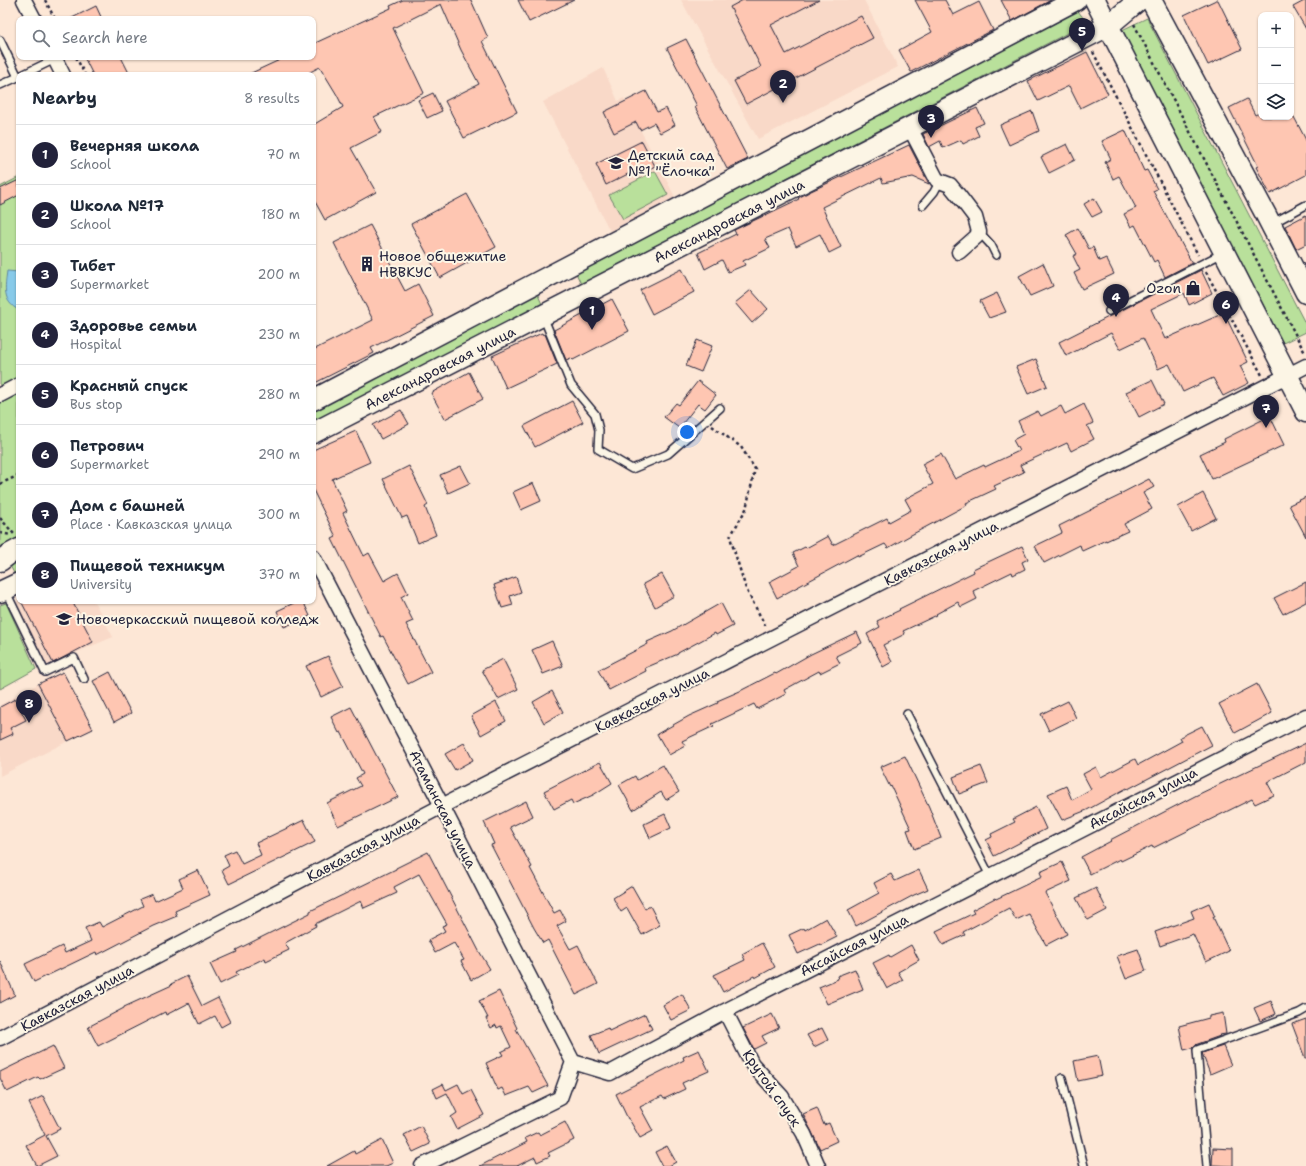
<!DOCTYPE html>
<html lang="en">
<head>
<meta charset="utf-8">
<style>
  body { margin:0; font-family:"Shantell Sans",sans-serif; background:#f6f6f7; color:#1f2937 }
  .controls { position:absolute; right:12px; top:12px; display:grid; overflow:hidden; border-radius:8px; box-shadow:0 1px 3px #0004 }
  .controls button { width:36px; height:36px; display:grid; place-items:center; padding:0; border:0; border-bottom:1px solid #e0e1e3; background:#fff; color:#1f2937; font:20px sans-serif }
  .you { position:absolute; left:687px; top:432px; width:14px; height:14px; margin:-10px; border:3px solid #fff; border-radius:50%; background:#1a73e8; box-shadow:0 0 0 6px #1a73e833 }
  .badge { display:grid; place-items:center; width:26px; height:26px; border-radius:50%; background:#22223b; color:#fff; font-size:13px; font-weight:700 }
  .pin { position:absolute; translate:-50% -33px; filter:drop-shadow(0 1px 2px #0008) }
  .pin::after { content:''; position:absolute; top:21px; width:14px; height:12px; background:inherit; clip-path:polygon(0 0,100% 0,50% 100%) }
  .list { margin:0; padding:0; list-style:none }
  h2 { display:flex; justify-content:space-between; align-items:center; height:52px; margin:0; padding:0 16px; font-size:17px }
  h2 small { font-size:13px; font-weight:400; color:#747a83 }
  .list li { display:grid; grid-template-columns:26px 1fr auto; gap:12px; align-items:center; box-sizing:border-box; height:60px; padding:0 16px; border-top:1px solid #e0e1e3 }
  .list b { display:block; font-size:15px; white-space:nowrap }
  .list p { margin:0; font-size:13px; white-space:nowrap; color:#747a83 }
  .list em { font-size:13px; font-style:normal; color:#747a83 }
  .icon { flex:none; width:22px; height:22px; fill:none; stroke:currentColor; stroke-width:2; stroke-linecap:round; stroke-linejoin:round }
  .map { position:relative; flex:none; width:1306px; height:1166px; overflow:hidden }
  .search { position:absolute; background:#fff; box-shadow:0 1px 3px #0004; left:16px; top:16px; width:300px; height:44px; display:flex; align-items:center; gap:10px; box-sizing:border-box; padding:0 14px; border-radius:8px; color:#747a83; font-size:15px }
  .panel { position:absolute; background:#fff; box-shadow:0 1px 3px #0004; left:16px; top:72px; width:300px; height:532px; border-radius:8px }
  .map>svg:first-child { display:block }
  .built { fill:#f9d9c8 }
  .green { fill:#b9e09b; stroke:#6e816b }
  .water { fill:#88cae9; stroke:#5f87a3 }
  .building { fill:#fec6b2; stroke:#22223b }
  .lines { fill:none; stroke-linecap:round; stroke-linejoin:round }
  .lane-casing { stroke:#22223b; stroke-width:10 }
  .street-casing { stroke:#22223b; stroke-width:17 }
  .secondary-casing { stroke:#22223b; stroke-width:23 }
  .path { stroke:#22223b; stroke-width:2.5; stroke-dasharray:3 3; stroke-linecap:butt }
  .lane { stroke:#fcf5e5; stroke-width:7 }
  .street { stroke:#fcf5e5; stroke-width:14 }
  .secondary { stroke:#fcf5e5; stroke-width:20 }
  .labels { text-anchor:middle; stroke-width:4; stroke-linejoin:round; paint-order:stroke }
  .poi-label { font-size:14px; fill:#22223b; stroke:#fcf5e5; text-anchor:start }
  .street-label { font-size:14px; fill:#22223b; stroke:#fcf5e5 }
</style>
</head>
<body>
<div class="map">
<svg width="1306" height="1166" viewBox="0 0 1306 1166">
  <rect width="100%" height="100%" fill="#fde7d6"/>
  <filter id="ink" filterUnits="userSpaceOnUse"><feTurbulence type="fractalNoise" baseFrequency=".025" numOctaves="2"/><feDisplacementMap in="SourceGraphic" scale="8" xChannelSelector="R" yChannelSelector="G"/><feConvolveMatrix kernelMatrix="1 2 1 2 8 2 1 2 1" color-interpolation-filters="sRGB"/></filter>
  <g filter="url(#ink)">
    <path class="built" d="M681 0H864L898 67 758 139Z
      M603 68 618 101 624 98 675 197 610 231 543 102Z
      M19 600V601H94L113 637 47 665 15 602Z
      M38 684 68 741 0 776V705Z"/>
    <path class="green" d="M1078 11 1087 23 581 284 576 273Z
      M1147 18 1306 325V332L1283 343 1120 31Z
      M655 171 668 195 623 219 609 195Z
      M19 177V537L0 547V187Z
      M537 293 542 304 313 424V408Z
      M19 556V573L15 575 8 562Z
      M6 603 36 669 0 689V605Z"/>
    <path class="water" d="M7 271 19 272V310C2 302 5 287 7 271Z"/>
    <path class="building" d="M403 0H471L488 38 482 41 517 112 464 138 445 101 479 84 461 50 441 4 393 28 424 93 374 117 382 132 351 148 376 192 325 220 313 198V125L343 107 337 95 320 67 304 75H247L286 57H313V44L391 8 390 6Z
      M518 0H574L529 22Z
      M743 0H819L771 25 786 54 861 16 873 38 746 104 734 81 761 67 730 7Z
      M915 0H945L953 15 979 2 993 30 911 72 899 50 932 32Z
      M1001 0H1051L1012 21Z
      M1216 0H1218L1242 49 1208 65 1184 15Z
      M1306 0V29L1293 7Z
      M96 6 102 19H70Z
      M686 39 748 159 727 169 695 107 697 106 667 48Z
      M1087 52 1108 94 1080 108 1069 86 1038 101 1028 81Z
      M84 57H121L130 75H93Z
      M646 91 657 112 666 108 675 125 660 133 654 123 640 130 636 122 614 133 604 112Z
      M433 93 442 111 427 118 418 100Z
      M1247 99 1255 115 1261 112V117H1294L1306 140V175L1270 194 1256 167 1258 166 1229 108Z
      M977 108 984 123 975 127 979 136 963 144 961 140 943 148 940 141 929 147 923 134Z
      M1032 111 1039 131 1009 145 1000 125Z
      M1125 130 1144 171 1147 170 1157 189 1153 191 1192 263 1165 277 1157 260 1154 262 1135 225 1131 227 1124 214 1136 208 1119 176 1113 179 1105 162 1111 159 1102 141Z
      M642 141 655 166 636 176 634 171 606 185 596 164Z
      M1067 144 1075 160 1049 173 1041 157Z
      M909 145 929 184 913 177 883 183 881 178 822 207 841 247 829 253 820 234 796 246 788 229 765 239 770 248 743 261 745 265 728 272 722 260 705 269 698 253 736 234 734 230 799 199 798 198 811 191Z
      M19 180V195L0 205V189Z
      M467 194 496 247 440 278 411 224Z
      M1094 198 1102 212 1092 217 1084 204Z
      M1306 215V244L1296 249 1285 226Z
      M370 225 405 291 418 284 434 316 371 348 374 353 313 384V350L373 320 334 243Z
      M1078 228 1089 249 1093 247 1099 261 1106 258 1114 274 1082 289 1074 273 1080 270 1073 256 1077 254 1066 235Z
      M1043 263 1053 286 1030 296 1019 276Z
      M682 269 694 292 652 314 640 290Z
      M1201 270 1212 293 1189 305 1184 293 1151 309 1165 339 1224 313 1248 362 1240 366 1249 383 1223 396 1213 378 1183 392 1169 364 1158 369 1143 338 1120 349 1111 333 1066 356 1059 342Z
      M751 290 768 309 752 323 735 303Z
      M997 293 1006 312 989 318 980 301Z
      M612 299 629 331 573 360 571 358 566 360 554 330Z
      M542 333 543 335 545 334 557 364 506 388 492 356Z
      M697 340 712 346 701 372 686 366Z
      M1036 359 1047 386 1028 394 1016 367Z
      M469 372 483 399 445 419 431 393Z
      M1152 380 1164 404 1139 417 1126 392Z
      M698 381 716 395 705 409 698 404 679 428 664 417 676 403 679 405Z
      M572 401 583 422 535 447 524 426Z
      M1084 404 1093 423 1087 426 1094 439 1071 451 1067 443 1020 465 1024 472 994 486 996 489 966 503 967 505 911 535 888 548 885 544 858 557 857 555 777 598 769 582 799 566 793 553 805 547 806 548 828 536 833 545 887 518 889 522 911 510 905 499 933 484 922 464 941 454 955 479 984 465 985 467 1019 451 1013 440 1024 434 1018 421 1038 411 1041 416 1061 406 1065 414Z
      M401 410 409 424 381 439 373 425Z
      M1270 416 1284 445 1212 479 1200 454 1225 442 1224 439Z
      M356 431 370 462 332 479 347 511 343 513 364 556 369 553 384 581 398 573 408 593 401 597 413 621 406 624 431 672 408 684 383 636 381 637 332 539 336 537 313 490V450Z
      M409 466 428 505 425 507 436 535 418 543 407 516 402 518 383 479Z
      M461 466 470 483 448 493 440 475Z
      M1149 479 1154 487 1143 493 1152 509 1124 524 1128 531 1106 541V540L1082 551 1080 545 1044 563 1035 546 1062 533 1059 526 1091 510H1090L1121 495 1120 494Z
      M533 483 541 501 521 510 513 492Z
      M1203 493 1216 518 1191 531 1178 507Z
      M1306 497V537L1289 505Z
      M1022 546 1028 559 1022 562 1025 569 1013 575 1012 572 973 591 977 599 961 607 958 602 936 614 937 615 903 631 905 634 883 645 892 662 883 667 867 634 880 627 877 621 900 610 899 609 974 572 973 569Z
      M662 574 674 596 655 607 643 584Z
      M516 577 521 592 510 596 513 605 502 608 494 585Z
      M1306 582V602L1283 614 1274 598Z
      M21 601H72L93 642 53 663Z
      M298 601H303L310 616 284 627 277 611Z
      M721 603 733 626 716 635 715 633 678 653V654L645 668 646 671 609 690 598 670 648 644 647 642 672 631Z
      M857 632 862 643 836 656 840 663 820 673 819 671 784 690 786 694 757 709 754 704 712 724 714 726 682 741 685 746 669 755 657 734 689 716 718 703 717 701 740 691 775 673 776 674 811 654Z
      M552 641 563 666 543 674 532 650Z
      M328 656 343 686 321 697 306 666Z
      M503 659 518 689 498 699 482 670Z
      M63 672 93 729 68 741 38 684Z
      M110 672 131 713 114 722 93 681Z
      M1257 684 1272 713 1235 733 1219 704Z
      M552 691 563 712 544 723 533 702Z
      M15 699 26 720 10 728 13 734 0 740V707Z
      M1068 701 1076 718 1049 731 1041 714Z
      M496 702 506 721 481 735 471 716Z
      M351 707 398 797 338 826 327 803 361 786 356 778 363 774 341 732 339 733 331 717Z
      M1202 726 1212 745 1128 789 1127 788 1087 810 1062 820 1048 794 1066 786 1072 800 1091 789 1083 774 1096 767 1101 777 1135 759 1138 765 1182 741 1180 737Z
      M464 743 473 760 455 770 445 754Z
      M1306 743V762L1267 782 1274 795 1255 804 1252 799 1153 848 1152 846 1121 861 1120 859 1090 874 1081 857 1111 841 1110 840 1195 796Z
      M905 756 929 807 941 838 914 849 907 830 911 829 891 786 890 787 880 767Z
      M600 762 612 783 593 795 573 804 571 800 554 809 544 791Z
      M663 765 679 792 666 800 661 792 633 810 619 785 635 776 637 780Z
      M981 766 988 783 959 794 953 777Z
      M526 801 533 816 510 827 532 867 530 868 554 913 560 910 566 921 557 926 570 949 578 945 598 984 576 995 548 940 543 943 534 928 491 845 494 844 484 822Z
      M1036 807 1046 829 994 856 986 840 992 837 991 834 1015 822 1013 819Z
      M665 814 671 828 650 838 644 824Z
      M304 820 315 842 229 884 222 870 229 866 224 855 235 850 242 864 261 855 256 843Z
      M428 852 479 951 490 969 471 980 461 961 464 960 454 943 435 953 428 940 445 931 442 926 447 924 419 874 394 887 397 893 364 908 361 901 315 924 316 926 285 943 289 950 266 961 265 958 236 972 238 975 220 984 210 964 237 952 236 950 310 913V911L396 869V868Z
      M1062 862 1071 881 1045 893 1067 934 1046 945 1029 914 1016 920 1009 908 963 932 965 935 943 945 936 931 974 913 972 910 995 898 996 899 1042 877 1040 872Z
      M198 870 210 895 175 911 177 916 153 926 97 955 96 952 34 982 25 964 62 946 65 953 91 941 85 928 99 922 102 927 143 906 140 899 152 894 155 901 183 888 179 879Z
      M919 870 928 889 914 895 856 926 848 910 879 893 874 883 891 874 895 881Z
      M632 886 645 909 650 906 660 925 642 935 627 908 621 912 613 898Z
      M1096 888 1107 910 1088 920 1076 898Z
      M1209 903 1215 917H1213L1229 951 1206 962 1193 934 1160 946 1155 932 1194 918 1191 911Z
      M826 918 837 937 821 945 820 944 798 954 789 935 804 928 805 930Z
      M762 943 775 967 755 978 754 976 723 992 714 975 745 960 742 954Z
      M911 945 919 960 898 972 903 980 887 989 873 963 889 955 890 957Z
      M1138 949 1146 971 1126 979 1117 956Z
      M0 961 15 995 0 1003Z
      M855 969 863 989 827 1004 819 987 838 979 837 976Z
      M187 976 202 1006 218 998 230 1022 221 1027 215 1016 199 1024 189 1003 166 1015 165 1012 98 1046 88 1027 124 1008V1007L172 985 171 984Z
      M499 991 517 1028 516 1029 548 1086 533 1093 529 1087 506 1096 502 1088 498 1090 486 1063 503 1055 501 1052 511 1047 501 1026 497 1028 496 1025 491 1028 486 1018H488L479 1001Z
      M682 994 691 1010 671 1020 663 1005Z
      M1271 1001 1276 1014 1260 1021 1254 1008Z
      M1223 1013 1226 1034 1219 1035 1220 1036 1195 1045 1192 1048 1184 1050 1179 1026 1209 1018V1016Z
      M645 1014 652 1029 599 1054 591 1035 608 1028 609 1031Z
      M772 1014 779 1028 762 1036 766 1043 754 1049 743 1028Z
      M1306 1019V1058H1305L1292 1024Z
      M822 1028 828 1040 814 1047 807 1035Z
      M53 1046 64 1068 40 1079 38 1077 7 1092 0 1078V1072Z
      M1223 1046 1231 1065 1210 1074 1202 1053Z
      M699 1050 709 1071 682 1083 685 1089 664 1099 662 1096 640 1107 653 1131 640 1138 629 1119H628L616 1094 684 1060 683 1057Z
      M1098 1056 1102 1076 1078 1081 1074 1061Z
      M443 1084 446 1090 458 1084 463 1094 471 1090 484 1115 457 1129 451 1117 457 1113 447 1093 437 1098 433 1089Z
      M43 1096 60 1129 46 1136 57 1156 37 1166 26 1145 45 1135 29 1103Z
      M817 1108 824 1125 829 1123 837 1141 820 1149 803 1114Z
      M565 1122 574 1140 548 1153 550 1156 537 1162 535 1157 517 1166H480L527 1142 525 1138 538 1132 540 1135Z
      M421 1126 430 1144 413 1152 404 1135Z
      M382 1140 393 1163 386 1166H327L354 1151 355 1154Z
      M667 1146 676 1162 669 1166H662L655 1152Z
      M1213 1148 1233 1149V1166L1212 1165Z"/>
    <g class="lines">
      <g class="lane-casing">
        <path id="lane" d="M0 40 18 77 19 76
          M22 75 55 59
          M0 85 18 77
          M923 205 934 192 940 181
          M1271 224 1306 205
          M979 232 991 245 996 255
          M1109 311 1223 253
          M543 316 571 385 595 414 599 430 598 449 632 469 668 454 720 408
          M6 592 45 672 74 658 84 679
          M907 714 990 876
          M1062 1078 1084 1166
          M1207 1166 1197 1050 1299 1013 1306 1009"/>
      </g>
      <g class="street-casing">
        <path id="street" d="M24 0 34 19
          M54 57 63 75
          M910 128 937 180 950 185 959 196 975 217 979 232 976 237 959 252
          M0 395 19 385
          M313 557 442 806 573 1062
          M725 1011 752 1064 782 1097 804 1134 818 1166
          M0 1038 442 806 1306 366
          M422 1166 560 1098 573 1062 610 1073 725 1011 1306 716"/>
      </g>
      <g class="secondary-casing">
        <path id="secondary" d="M1095 0 1306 412
          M1151 0 1266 215 1306 293
          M313 400 1076 0
          M313 433 1108 26 1139 0
          M0 561 8 555 19 549
          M0 592 19 583"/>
      </g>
      <path class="path" d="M45 0 55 19
        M1134 24 1305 353
        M1093 52 1198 255
        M76 57 85 75
        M1206 272 1262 375
        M712 426 741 447 755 469 746 509 730 537 746 589 766 627
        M0 484 19 475
        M0 518 14 534
        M0 533 11 535"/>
      <use href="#lane" class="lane"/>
      <use href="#street" class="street"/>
      <use href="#secondary" class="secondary"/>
    </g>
  </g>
  <defs>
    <g id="school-bare" transform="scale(1.2)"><path d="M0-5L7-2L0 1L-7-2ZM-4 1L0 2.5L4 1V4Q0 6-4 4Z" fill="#22223b" stroke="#fcf5e5" stroke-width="2.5" paint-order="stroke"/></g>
    <g id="building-bare" transform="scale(1.2)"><path d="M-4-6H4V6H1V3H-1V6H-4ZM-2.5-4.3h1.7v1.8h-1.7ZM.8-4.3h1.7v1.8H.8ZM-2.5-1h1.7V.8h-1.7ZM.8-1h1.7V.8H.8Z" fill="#22223b" stroke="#fcf5e5" stroke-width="2.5" paint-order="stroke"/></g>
    <g id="shop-bare" transform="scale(1.2)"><path d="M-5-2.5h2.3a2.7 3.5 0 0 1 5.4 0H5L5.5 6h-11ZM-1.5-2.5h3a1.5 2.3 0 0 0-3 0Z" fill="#22223b" stroke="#fcf5e5" stroke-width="2.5" paint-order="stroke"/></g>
    <g id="university-bare" transform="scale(1.2)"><path d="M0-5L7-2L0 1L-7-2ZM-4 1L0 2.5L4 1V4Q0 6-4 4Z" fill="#22223b" stroke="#fcf5e5" stroke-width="2.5" paint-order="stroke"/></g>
  </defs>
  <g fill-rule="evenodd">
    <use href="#school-bare" x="616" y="163"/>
    <use href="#building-bare" x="367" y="264"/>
    <use href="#shop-bare" x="1193" y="288"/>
    <use href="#university-bare" x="64" y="619"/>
  </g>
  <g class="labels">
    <g class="poi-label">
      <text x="628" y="160">Детский сад<tspan x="628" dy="16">№1 "Ёлочка"</tspan></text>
      <text x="379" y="261">Новое общежитие<tspan x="379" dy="16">НВВКУС</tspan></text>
      <text x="1181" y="293" text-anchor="end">Ozon</text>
      <text x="76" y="624">Новочеркасский пищевой колледж</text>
    </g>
    <g class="street-label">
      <text transform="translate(729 221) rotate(-27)" y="5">Александровская улица</text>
      <text transform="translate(440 368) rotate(-27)" y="5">Александровская улица</text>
      <text transform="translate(941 553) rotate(-27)" y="5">Кавказская улица</text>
      <text transform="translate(652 700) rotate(-27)" y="5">Кавказская улица</text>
      <text transform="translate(1143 798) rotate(-27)" y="5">Аксайская улица</text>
      <text transform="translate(443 809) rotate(63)" y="5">Атаманская улица</text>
      <text transform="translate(363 848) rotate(-28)" y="5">Кавказская улица</text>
      <text transform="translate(854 945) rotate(-27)" y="5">Аксайская улица</text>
      <text transform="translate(77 998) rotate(-28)" y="5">Кавказская улица</text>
      <text transform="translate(772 1088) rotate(55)" y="5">Крутой спуск</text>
    </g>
  </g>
</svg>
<div class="controls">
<button>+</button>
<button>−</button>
<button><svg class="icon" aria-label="layers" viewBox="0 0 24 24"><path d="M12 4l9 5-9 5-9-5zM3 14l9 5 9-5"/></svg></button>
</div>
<div class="you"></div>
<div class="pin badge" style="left:592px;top:330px">1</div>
<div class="pin badge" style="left:783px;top:103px">2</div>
<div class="pin badge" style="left:931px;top:138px">3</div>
<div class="pin badge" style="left:1116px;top:317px">4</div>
<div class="pin badge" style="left:1082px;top:51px">5</div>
<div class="pin badge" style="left:1226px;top:324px">6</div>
<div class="pin badge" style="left:1266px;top:428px">7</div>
<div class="pin badge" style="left:29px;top:723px">8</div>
<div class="search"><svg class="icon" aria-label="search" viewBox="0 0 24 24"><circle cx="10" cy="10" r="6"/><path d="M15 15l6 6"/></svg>Search here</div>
<section class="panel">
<h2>Nearby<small>8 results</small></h2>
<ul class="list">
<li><span class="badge">1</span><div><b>Вечерняя школа</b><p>School</p></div><em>70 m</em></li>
<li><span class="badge">2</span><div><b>Школа №17</b><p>School</p></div><em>180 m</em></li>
<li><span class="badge">3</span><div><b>Тибет</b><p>Supermarket</p></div><em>200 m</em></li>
<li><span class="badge">4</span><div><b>Здоровье семьи</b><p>Hospital</p></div><em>230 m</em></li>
<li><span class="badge">5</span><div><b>Красный спуск</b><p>Bus stop</p></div><em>280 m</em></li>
<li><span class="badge">6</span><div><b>Петрович</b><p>Supermarket</p></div><em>290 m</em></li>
<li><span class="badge">7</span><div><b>Дом с башней</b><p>Place · Кавказская улица</p></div><em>300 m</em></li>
<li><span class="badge">8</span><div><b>Пищевой техникум</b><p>University</p></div><em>370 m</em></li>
</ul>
</section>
</div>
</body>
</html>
